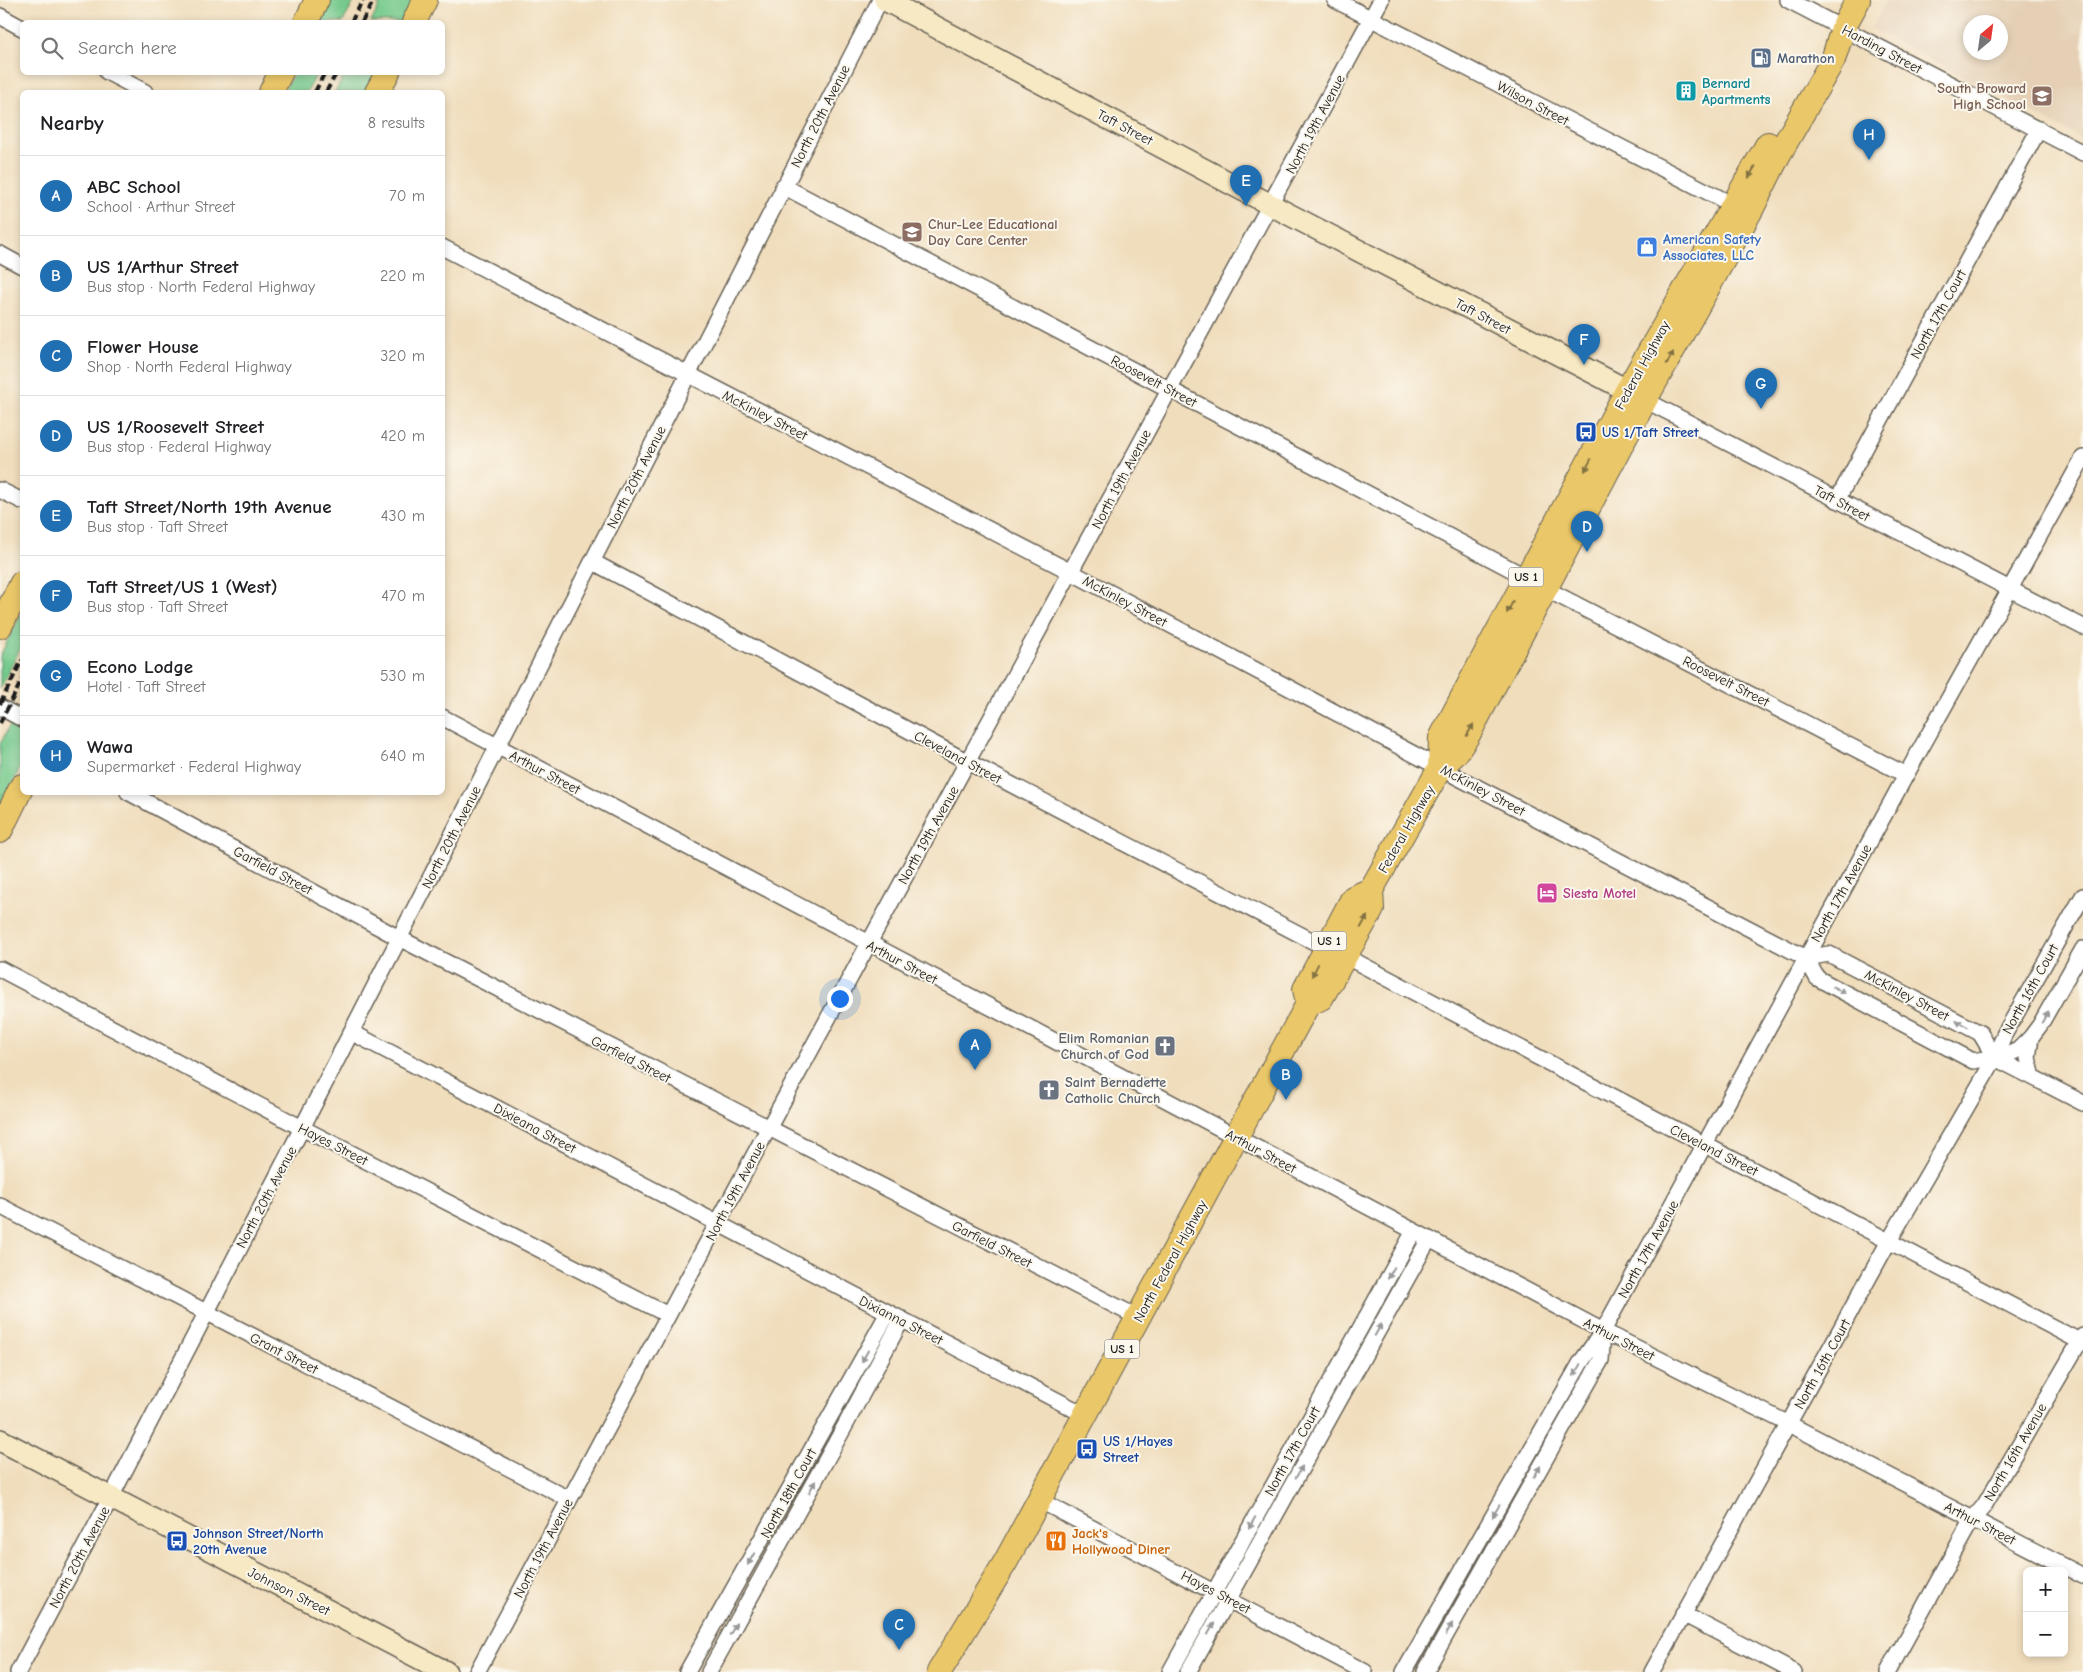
<!DOCTYPE html>
<html lang="en">
<head>
<meta charset="utf-8">
<style>
  body { margin:0; font-family:"Comic Neue",sans-serif; background:#f2f2f2; color:#202124 }
  .controls { position:absolute; right:15px; bottom:15px; display:grid; overflow:hidden; border-radius:8px; box-shadow:0 2px 8px #0003 }
  .controls button { width:45px; height:45px; display:grid; place-items:center; padding:0; border:0; border-bottom:1px solid #e0e0e0; background:#fff; color:#202124; font:25px sans-serif }
  .compass { position:absolute; left:1963px; top:15px; width:45px; height:45px; border-radius:50%; background:#fff; box-shadow:0 2px 8px #0003; rotate:29deg }
  .you { position:absolute; left:839px; top:998px; width:18px; height:18px; margin:-12px; border:4px solid #fff; border-radius:50%; background:#1a73e8; box-shadow:0 0 0 8px #1a73e833 }
  .badge { display:grid; place-items:center; width:32px; height:32px; border-radius:50%; background:#1f6fb2; color:#fff; font-size:16px; font-weight:700 }
  .pin { position:absolute; translate:-50% -41px; filter:drop-shadow(0 1px 2px #0008) }
  .pin::after { content:''; position:absolute; top:26px; width:18px; height:15px; background:inherit; clip-path:polygon(0 0,100% 0,50% 100%) }
  .list { margin:0; padding:0; list-style:none }
  h2 { display:flex; justify-content:space-between; align-items:center; height:65px; margin:0; padding:0 20px; font-size:21px }
  h2 small { font-size:16px; font-weight:400; color:#757577 }
  .list li { display:grid; grid-template-columns:32px 1fr auto; gap:15px; align-items:center; box-sizing:border-box; height:80px; padding:0 20px; border-top:1px solid #e0e0e0 }
  .list b { display:block; font-size:19px; white-space:nowrap }
  .list p { margin:0; font-size:16px; white-space:nowrap; color:#757577 }
  .list em { font-size:16px; font-style:normal; color:#757577 }
  .icon { flex:none; width:28px; height:28px; fill:none; stroke:currentColor; stroke-width:2; stroke-linecap:round; stroke-linejoin:round }
  .map { position:relative; flex:none; width:2083px; height:1672px; overflow:hidden }
  .search { position:absolute; background:#fff; box-shadow:0 2px 8px #0003; left:20px; top:20px; width:425px; height:55px; display:flex; align-items:center; gap:12px; box-sizing:border-box; padding:0 18px; border-radius:8px; color:#757577; font-size:19px }
  .panel { position:absolute; background:#fff; box-shadow:0 2px 8px #0003; left:20px; top:90px; width:425px; height:705px; border-radius:8px }
  .map>svg:first-child { display:block }
  .built { fill:#e5d0b5; fill-rule:evenodd }
  .green { fill:#75c98c; stroke:#487254 }
  .lines { fill:none; stroke-linecap:round; stroke-linejoin:round }
  .street-casing { stroke:#666054; stroke-width:18 }
  .secondary-casing { stroke:#666054; stroke-width:24 }
  .primary-casing { stroke:#666054; stroke-width:26 }
  .street { stroke:#fff; stroke-width:15 }
  .secondary { stroke:#f7e9c3; stroke-width:21 }
  .primary { stroke:#eac769; stroke-width:24 }
  .rail { stroke:#1c1c1c; stroke-width:4; stroke-dasharray:8 4; stroke-linecap:butt }
  .oneway { fill:#837242 }
  .oneway2 { fill:#999 }
  .labels { text-anchor:middle; stroke-width:4; stroke-linejoin:round; paint-order:stroke }
  .shield { fill:#fbf7ec; stroke:#5f5e5a; stroke-width:1 }
  .shield-label { font-size:12px; font-weight:bold; fill:#1c1c1c }
  .street-label { font-size:14px; fill:#1c1c1c; stroke:#fbf7ec }
  .service-label { font-size:14px; font-weight:bold; fill:#4e5e75; stroke:#fbf7ec; text-anchor:start }
  .culture-label { font-size:14px; font-weight:bold; fill:#0d838f; stroke:#fbf7ec; text-anchor:start }
  .education-label { font-size:14px; font-weight:bold; fill:#785e54; stroke:#fbf7ec; text-anchor:end }
  .shop-label { font-size:14px; font-weight:bold; fill:#366cbe; stroke:#fbf7ec; text-anchor:start }
  .transit-label { font-size:14px; font-weight:bold; fill:#164399; stroke:#fbf7ec; text-anchor:start }
  .hotel-label { font-size:14px; font-weight:bold; fill:#b23c85; stroke:#fbf7ec; text-anchor:start }
  .worship-label { font-size:14px; font-weight:bold; fill:#5b616d; stroke:#fbf7ec; text-anchor:end }
  .food-label { font-size:14px; font-weight:bold; fill:#c56008; stroke:#fbf7ec; text-anchor:start }
</style>
</head>
<body>
<div class="map">
<svg width="2083" height="1672" viewBox="0 0 2083 1672">
  <rect width="100%" height="100%" fill="#fbf7ec"/>
  <filter id="ink" filterUnits="userSpaceOnUse"><feTurbulence type="fractalNoise" baseFrequency=".02" numOctaves="2"/><feDisplacementMap in="SourceGraphic" scale="10" xChannelSelector="R" yChannelSelector="G"/><feConvolveMatrix kernelMatrix="1 2 1 2 8 2 1 2 1" color-interpolation-filters="sRGB"/></filter>
  <filter id="wash" filterUnits="userSpaceOnUse"><feTurbulence type="fractalNoise" baseFrequency=".0096" numOctaves="4" result="noise"/><feDisplacementMap in="SourceGraphic" scale="20" xChannelSelector="R" yChannelSelector="G"/><feGaussianBlur stdDeviation="1.12" result="paint"/><feColorMatrix in="noise" values="0 0 0 0 0 0 0 0 0 0 0 0 0 0 0 0 0 1.4 0 .05"/><feComposite in="paint" operator="in"/></filter>
  <g filter="url(#wash)">
    <rect width="100%" height="100%" fill="#f0ddbc"/>
    <path class="built" d="M1887 0H2083V139L1871 28ZM1970 22H2000V52H1970Z"/>
    <path class="green" d="M331 0H355L343 22H319Z
      M382 0H414L402 22H371Z
      M294 73H317L307 92H283Z
      M346 73H377L366 92H335Z
      M22 612V645L0 689V656Z
      M11 723C37 749 14 780 0 807V744Z"/>
  </g>
  <g filter="url(#ink)">
    <g class="lines">
      <g class="street-casing">
        <path id="street" d="M1335 0 1733 205
          M1788 0 2083 153
          M0 16 22 28
          M107 72 145 92
          M783 186 1526 577
          M442 247 1071 572 1440 768 1806 958 1817 978 1973 1061 2007 1055 2018 1050 2031 1037 2040 1025 2083 949
          M0 254 22 266
          M1645 400 2083 627
          M0 490 22 501
          M1837 500 2039 129
          M593 562 968 762 1326 948
          M1546 589 1906 775
          M0 707 22 719
          M442 717 1603 1331 1789 1424 2083 1576
          M128 792 399 938 1139 1318
          M1345 956 2083 1343
          M1806 958 1829 954 1980 1033 1995 1058 2083 1103
          M0 969 302 1128 668 1315
          M351 1032 1085 1415
          M2031 1037 2028 1058 2033 1077
          M0 1206 569 1499
          M1039 1500 1365 1672
          M1683 1614 1794 1672
          M18 1672 110 1499 302 1128 880 0
          M477 1672 768 1129 1381 0
          M687 1672 888 1313
          M709 1672 846 1424 902 1319
          M1170 1672 1414 1231
          M1188 1672 1429 1239
          M1404 1672 1581 1362 1603 1331 1906 775 2083 458
          M1425 1672 1601 1360 1603 1332
          M1652 1672 1889 1241 1995 1058 2004 1035 2083 896
          M1888 1672 1964 1534 1972 1520 1984 1506 2083 1336"/>
      </g>
      <g class="secondary-casing">
        <path id="secondary" d="M885 0 1271 205 1642 398
          M0 1440 446 1672"/>
      </g>
      <g class="primary-casing">
        <path id="primary" d="M306 22 317 0
          M414 22 425 0
          M271 92 281 72
          M377 92 388 72
          M0 626 22 583
          M1440 768 1441 738 1470 683 1627 391 1768 144
          M0 831 22 786
          M1308 1004 1321 998 1372 909 1371 890 1440 768 1456 753 1468 735 1645 400 1751 210 1779 154 1833 60 1843 28 1858 0
          M1308 1004 1305 989 1353 898 1371 890
          M939 1672 1006 1561 1308 1004"/>
      </g>
      <use href="#street" class="street"/>
      <use href="#secondary" class="secondary"/>
      <use href="#primary" class="primary"/>
      <path class="rail" d="M351 22 363 0
        M362 22 374 0
        M315 92 325 72
        M326 92 337 72
        M0 704 22 660
        M0 723 22 680"/>
    </g>
    <defs><path id="oneway-solid" d="M-6-.8H1V-3.2L6.5 0L1 3.2V.8H-6Z" transform="scale(1.25)"/></defs>
    <g class="oneway">
      <use href="#oneway-solid" transform="translate(1752 172) rotate(120)"/>
      <use href="#oneway-solid" transform="translate(1670 358) rotate(-61)"/>
      <use href="#oneway-solid" transform="translate(1588 465) rotate(118)"/>
      <use href="#oneway-solid" transform="translate(1510 607) rotate(118)"/>
      <use href="#oneway-solid" transform="translate(1470 730) rotate(-60)"/>
      <use href="#oneway-solid" transform="translate(1364 922) rotate(-61)"/>
      <use href="#oneway-solid" transform="translate(1315 970) rotate(118)"/>
    </g>
    <g class="oneway2">
      <use href="#oneway-solid" transform="translate(1839 990) rotate(28)"/>
      <use href="#oneway-solid" transform="translate(2045 1017) rotate(-61)"/>
      <use href="#oneway-solid" transform="translate(1962 1024) rotate(-152)"/>
      <use href="#oneway-solid" transform="translate(1391 1273) rotate(119)"/>
      <use href="#oneway-solid" transform="translate(1378 1330) rotate(-61)"/>
      <use href="#oneway-solid" transform="translate(865 1356) rotate(119)"/>
      <use href="#oneway-solid" transform="translate(1577 1370) rotate(120)"/>
      <use href="#oneway-solid" transform="translate(1299 1472) rotate(-61)"/>
      <use href="#oneway-solid" transform="translate(1537 1472) rotate(-61)"/>
      <use href="#oneway-solid" transform="translate(812 1487) rotate(-61)"/>
      <use href="#oneway-solid" transform="translate(1496 1511) rotate(120)"/>
      <use href="#oneway-solid" transform="translate(1252 1523) rotate(119)"/>
      <use href="#oneway-solid" transform="translate(751 1559) rotate(119)"/>
      <use href="#oneway-solid" transform="translate(733 1629) rotate(-61)"/>
      <use href="#oneway-solid" transform="translate(1211 1629) rotate(-61)"/>
      <use href="#oneway-solid" transform="translate(1449 1629) rotate(-61)"/>
    </g>
  </g>
  <defs>
    <g id="fuel-square" transform="scale(1.125)"><rect x="-9" y="-9" width="18" height="18" rx="4" fill="#5c6f8a" stroke="#fbf7ec"/><path d="M-5.5-6h7V0h2V4h1.3V-2.5L3-4.5l.8-.8L6-3V5H2.5V1h-1V6h-7ZM-4.2-4.7v3.2H.2V-4.7Z" fill="#fff"/></g>
    <g id="building-square" transform="scale(1.125)"><rect x="-9" y="-9" width="18" height="18" rx="4" fill="#0f9aa8" stroke="#fbf7ec"/><path d="M-4-6H4V6H1V3H-1V6H-4ZM-2.5-4.3h1.7v1.8h-1.7ZM.8-4.3h1.7v1.8H.8ZM-2.5-1h1.7V.8h-1.7ZM.8-1h1.7V.8H.8Z" fill="#fff"/></g>
    <g id="school-square" transform="scale(1.125)"><rect x="-9" y="-9" width="18" height="18" rx="4" fill="#8d6e63" stroke="#fbf7ec"/><path d="M0-5L7-2L0 1L-7-2ZM-4 1L0 2.5L4 1V4Q0 6-4 4Z" fill="#fff"/></g>
    <g id="shop-square" transform="scale(1.125)"><rect x="-9" y="-9" width="18" height="18" rx="4" fill="#3f7fe0" stroke="#fbf7ec"/><path d="M-5-2.5h2.3a2.7 3.5 0 0 1 5.4 0H5L5.5 6h-11ZM-1.5-2.5h3a1.5 2.3 0 0 0-3 0Z" fill="#fff"/></g>
    <g id="bus-square" transform="scale(1.125)"><rect x="-9" y="-9" width="18" height="18" rx="4" fill="#1a4fb4" stroke="#fbf7ec"/><path d="M-5-6H5V4H4V6H2V4H-2V6H-4V4H-5ZM-3.5-4V0h7V-4ZM-3.5 1.2v1.5H-2V1.2ZM2 1.2v1.5H3.5V1.2Z" fill="#fff"/></g>
    <g id="hotel-square" transform="scale(1.125)"><rect x="-9" y="-9" width="18" height="18" rx="4" fill="#d1479c" stroke="#fbf7ec"/><path d="M-6-4.5h1.5V1H6V5H4.5V3h-9V5H-6ZM-4 0a1.8 1.8 0 1 1 3.6 0ZM.5 0V-2.5h3Q6-2.5 6 0Z" fill="#fff"/></g>
    <g id="church-square" transform="scale(1.125)"><rect x="-9" y="-9" width="18" height="18" rx="4" fill="#6b7280" stroke="#fbf7ec"/><path d="M-1.2-6h2.4v3.5h3.3v2.4h-3.3V6h-2.4V-.1h-3.3v-2.4h3.3Z" fill="#fff"/></g>
    <g id="restaurant-square" transform="scale(1.125)"><rect x="-9" y="-9" width="18" height="18" rx="4" fill="#e8710a" stroke="#fbf7ec"/><path d="M-5-6h1v4h1v-4h1v4h1v-4h1v5L-1.5 .5V6h-2V.5L-5-1ZM5-6V6H3V1.5H1.5Q1.5-4 5-6Z" fill="#fff"/></g>
  </defs>
  <g fill-rule="evenodd">
    <use href="#fuel-square" x="1761" y="58"/>
    <use href="#building-square" x="1686" y="91"/>
    <use href="#school-square" x="2042" y="96"/>
    <use href="#school-square" x="912" y="232"/>
    <use href="#shop-square" x="1647" y="247"/>
    <use href="#bus-square" x="1586" y="432"/>
    <use href="#hotel-square" x="1547" y="893"/>
    <use href="#church-square" x="1165" y="1046"/>
    <use href="#church-square" x="1049" y="1090"/>
    <use href="#bus-square" x="1087" y="1449"/>
    <use href="#bus-square" x="177" y="1541"/>
    <use href="#restaurant-square" x="1056" y="1541"/>
  </g>
  <g class="labels">
    <g class="shield">
      <rect x="1508.5" y="567.5" width="35" height="19" rx="4"/>
      <rect x="1311.5" y="931.5" width="35" height="19" rx="4"/>
      <rect x="1104.5" y="1339.5" width="35" height="19" rx="4"/>
    </g>
    <g class="shield-label">
      <text x="1526" y="581">US 1</text>
      <text x="1329" y="945">US 1</text>
      <text x="1122" y="1353">US 1</text>
    </g>
    <g class="street-label">
      <text transform="translate(1882 49) rotate(28)" y="5">Harding Street</text>
      <text transform="translate(1533 103) rotate(28)" y="5">Wilson Street</text>
      <text transform="translate(820 116) rotate(-63)" y="5">North 20th Avenue</text>
      <text transform="translate(1315 124) rotate(-62)" y="5">North 19th Avenue</text>
      <text transform="translate(1125 127) rotate(28)" y="5">Taft Street</text>
      <text transform="translate(1938 314) rotate(-61)" y="5">North 17th Court</text>
      <text transform="translate(1483 316) rotate(28)" y="5">Taft Street</text>
      <text transform="translate(1642 365) rotate(-61)" y="5">Federal Highway</text>
      <text transform="translate(1154 381) rotate(28)" y="5">Roosevelt Street</text>
      <text transform="translate(765 415) rotate(27)" y="5">McKinley Street</text>
      <text transform="translate(636 477) rotate(-63)" y="5">North 20th Avenue</text>
      <text transform="translate(1121 479) rotate(-62)" y="5">North 19th Avenue</text>
      <text transform="translate(1842 503) rotate(28)" y="5">Taft Street</text>
      <text transform="translate(1125 601) rotate(28)" y="5">McKinley Street</text>
      <text transform="translate(1726 681) rotate(27)" y="5">Roosevelt Street</text>
      <text transform="translate(958 757) rotate(28)" y="5">Cleveland Street</text>
      <text transform="translate(545 772) rotate(28)" y="5">Arthur Street</text>
      <text transform="translate(1483 790) rotate(28)" y="5">McKinley Street</text>
      <text transform="translate(1406 829) rotate(-60)" y="5">Federal Highway</text>
      <text transform="translate(928 835) rotate(-61)" y="5">North 19th Avenue</text>
      <text transform="translate(451 837) rotate(-63)" y="5">North 20th Avenue</text>
      <text transform="translate(273 870) rotate(28)" y="5">Garfield Street</text>
      <text transform="translate(1841 893) rotate(-61)" y="5">North 17th Avenue</text>
      <text transform="translate(902 962) rotate(28)" y="5">Arthur Street</text>
      <text transform="translate(2030 989) rotate(-61)" y="5">North 16th Court</text>
      <text transform="translate(1907 995) rotate(28)" y="5">McKinley Street</text>
      <text transform="translate(631 1059) rotate(27)" y="5">Garfield Street</text>
      <text transform="translate(535 1128) rotate(28)" y="5">Dixieana Street</text>
      <text transform="translate(333 1144) rotate(27)" y="5">Hayes Street</text>
      <text transform="translate(1714 1150) rotate(27)" y="5">Cleveland Street</text>
      <text transform="translate(1261 1151) rotate(28)" y="5">Arthur Street</text>
      <text transform="translate(735 1191) rotate(-62)" y="5">North 19th Avenue</text>
      <text transform="translate(266 1197) rotate(-62)" y="5">North 20th Avenue</text>
      <text transform="translate(992 1244) rotate(27)" y="5">Garfield Street</text>
      <text transform="translate(1648 1249) rotate(-61)" y="5">North 17th Avenue</text>
      <text transform="translate(1170 1261) rotate(-61)" y="5">North Federal Highway</text>
      <text transform="translate(901 1320) rotate(27)" y="5">Dixianna Street</text>
      <text transform="translate(1619 1339) rotate(27)" y="5">Arthur Street</text>
      <text transform="translate(284 1353) rotate(27)" y="5">Grant Street</text>
      <text transform="translate(1822 1364) rotate(-61)" y="5">North 16th Court</text>
      <text transform="translate(1292 1451) rotate(-61)" y="5">North 17th Court</text>
      <text transform="translate(2015 1452) rotate(-60)" y="5">North 16th Avenue</text>
      <text transform="translate(788 1493) rotate(-61)" y="5">North 18th Court</text>
      <text transform="translate(1980 1523) rotate(27)" y="5">Arthur Street</text>
      <text transform="translate(543 1548) rotate(-62)" y="5">North 19th Avenue</text>
      <text transform="translate(79 1557) rotate(-62)" y="5">North 20th Avenue</text>
      <text transform="translate(289 1591) rotate(27)" y="5">Johnson Street</text>
      <text transform="translate(1216 1592) rotate(28)" y="5">Hayes Street</text>
    </g>
    <g class="service-label">
      <text x="1777" y="63">Marathon</text>
    </g>
    <g class="culture-label">
      <text x="1702" y="88">Bernard<tspan x="1702" dy="16">Apartments</tspan></text>
    </g>
    <g class="education-label">
      <text x="2026" y="93">South Broward<tspan x="2026" dy="16">High School</tspan></text>
      <text x="928" y="229" text-anchor="start">Chur-Lee Educational<tspan x="928" dy="16">Day Care Center</tspan></text>
    </g>
    <g class="shop-label">
      <text x="1663" y="244">American Safety<tspan x="1663" dy="16">Associates, LLC</tspan></text>
    </g>
    <g class="transit-label">
      <text x="1602" y="437">US 1/Taft Street</text>
      <text x="1103" y="1446">US 1/Hayes<tspan x="1103" dy="16">Street</tspan></text>
      <text x="193" y="1538">Johnson Street/North<tspan x="193" dy="16">20th Avenue</tspan></text>
    </g>
    <g class="hotel-label">
      <text x="1563" y="898">Siesta Motel</text>
    </g>
    <g class="worship-label">
      <text x="1149" y="1043">Elim Romanian<tspan x="1149" dy="16">Church of God</tspan></text>
      <text x="1065" y="1087" text-anchor="start">Saint Bernadette<tspan x="1065" dy="16">Catholic Church</tspan></text>
    </g>
    <g class="food-label">
      <text x="1072" y="1538">Jack's<tspan x="1072" dy="16">Hollywood Diner</tspan></text>
    </g>
  </g>
</svg>
<div class="controls">
<button>+</button>
<button>−</button>
</div>
<svg class="compass" viewBox="-18 -18 36 36"><path d="M0-13l5 13h-10z" fill="#e53935"/><path d="M0 13l5-13h-10z" fill="#757577"/></svg>
<div class="you"></div>
<div class="pin badge" style="left:975px;top:1070px">A</div>
<div class="pin badge" style="left:1286px;top:1100px">B</div>
<div class="pin badge" style="left:899px;top:1650px">C</div>
<div class="pin badge" style="left:1587px;top:552px">D</div>
<div class="pin badge" style="left:1246px;top:206px">E</div>
<div class="pin badge" style="left:1584px;top:365px">F</div>
<div class="pin badge" style="left:1761px;top:409px">G</div>
<div class="pin badge" style="left:1869px;top:160px">H</div>
<div class="search"><svg class="icon" aria-label="search" viewBox="0 0 24 24"><circle cx="10" cy="10" r="6"/><path d="M15 15l6 6"/></svg>Search here</div>
<section class="panel">
<h2>Nearby<small>8 results</small></h2>
<ul class="list">
<li><span class="badge">A</span><div><b>ABC School</b><p>School · Arthur Street</p></div><em>70 m</em></li>
<li><span class="badge">B</span><div><b>US 1/Arthur Street</b><p>Bus stop · North Federal Highway</p></div><em>220 m</em></li>
<li><span class="badge">C</span><div><b>Flower House</b><p>Shop · North Federal Highway</p></div><em>320 m</em></li>
<li><span class="badge">D</span><div><b>US 1/Roosevelt Street</b><p>Bus stop · Federal Highway</p></div><em>420 m</em></li>
<li><span class="badge">E</span><div><b>Taft Street/North 19th Avenue</b><p>Bus stop · Taft Street</p></div><em>430 m</em></li>
<li><span class="badge">F</span><div><b>Taft Street/US 1 (West)</b><p>Bus stop · Taft Street</p></div><em>470 m</em></li>
<li><span class="badge">G</span><div><b>Econo Lodge</b><p>Hotel · Taft Street</p></div><em>530 m</em></li>
<li><span class="badge">H</span><div><b>Wawa</b><p>Supermarket · Federal Highway</p></div><em>640 m</em></li>
</ul>
</section>
</div>
</body>
</html>
